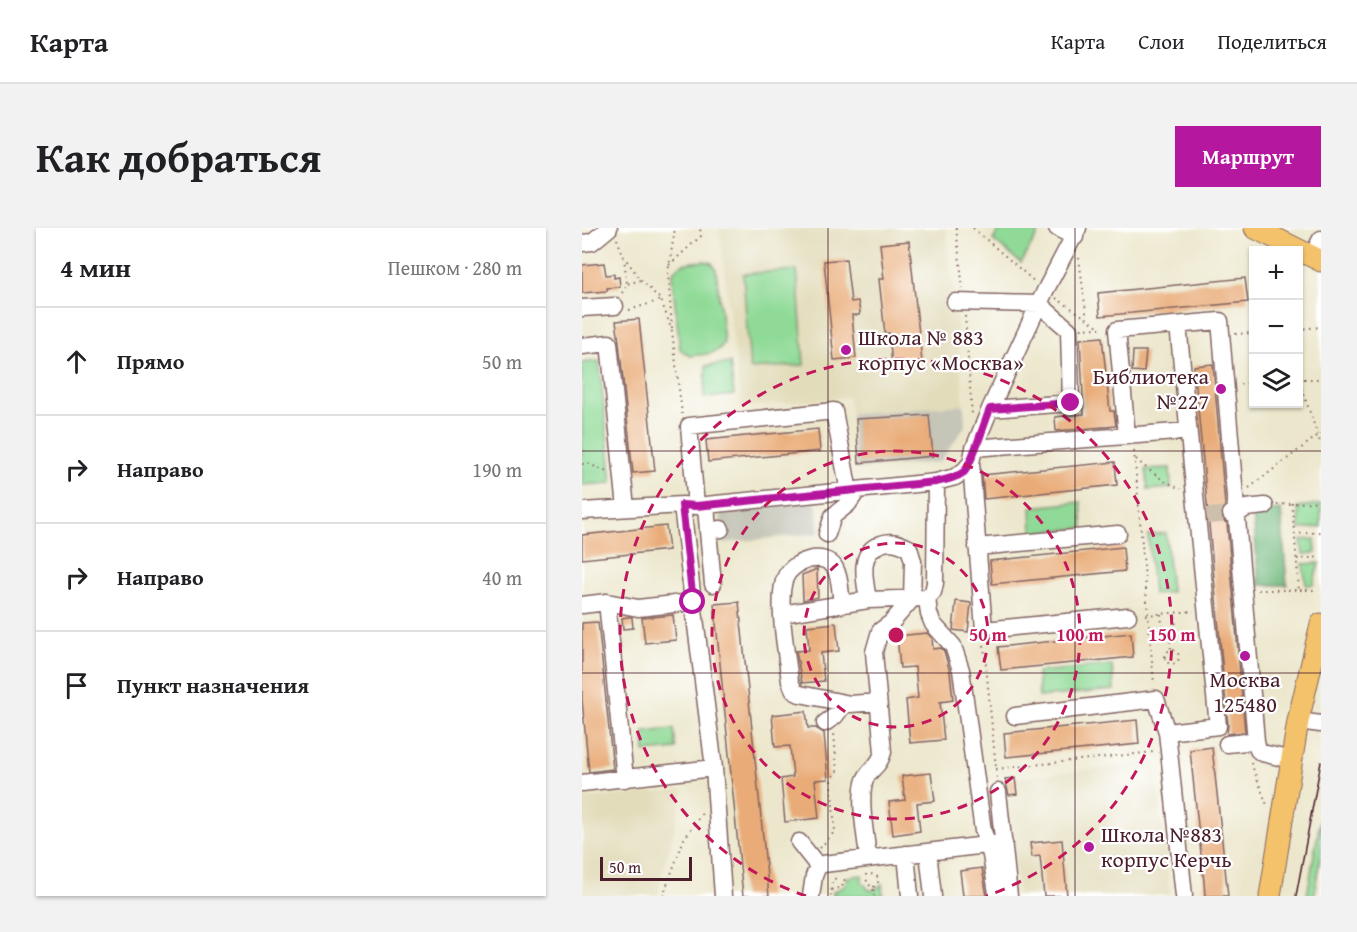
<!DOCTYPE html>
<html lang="ru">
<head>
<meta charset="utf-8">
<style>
  body { margin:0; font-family:"Gentium Book Plus",serif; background:#f2f2f2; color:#202124 }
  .controls { position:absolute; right:18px; top:18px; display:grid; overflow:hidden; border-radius:0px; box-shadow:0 2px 4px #0004 }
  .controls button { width:54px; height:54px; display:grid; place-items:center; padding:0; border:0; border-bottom:2px solid #e0e0e0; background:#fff; color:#202124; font:30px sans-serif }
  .scale { position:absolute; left:18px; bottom:15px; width:92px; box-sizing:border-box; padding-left:6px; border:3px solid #4a1f2b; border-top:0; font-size:16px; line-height:21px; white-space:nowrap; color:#4a1f2b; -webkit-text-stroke:4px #fff; paint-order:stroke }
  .stop { position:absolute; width:18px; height:18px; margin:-14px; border:4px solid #b5179e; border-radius:50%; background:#fff }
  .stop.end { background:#b5179e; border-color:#fff; box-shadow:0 2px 6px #0008 }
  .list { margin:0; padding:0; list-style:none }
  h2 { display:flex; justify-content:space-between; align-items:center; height:78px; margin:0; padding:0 24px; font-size:26px }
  h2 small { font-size:20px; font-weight:400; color:#757577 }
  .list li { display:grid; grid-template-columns:39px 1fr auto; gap:18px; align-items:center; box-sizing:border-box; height:108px; padding:0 24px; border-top:2px solid #e0e0e0 }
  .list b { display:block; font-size:22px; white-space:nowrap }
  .list em { font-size:20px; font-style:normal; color:#757577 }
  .icon { flex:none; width:33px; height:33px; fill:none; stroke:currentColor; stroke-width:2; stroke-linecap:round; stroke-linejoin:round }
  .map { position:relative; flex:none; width:739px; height:668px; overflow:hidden; border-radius:0px }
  header { display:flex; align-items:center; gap:36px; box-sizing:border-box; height:84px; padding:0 30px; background:#fff; border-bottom:2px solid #e0e0e0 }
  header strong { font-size:28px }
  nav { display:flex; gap:33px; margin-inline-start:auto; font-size:21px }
  .intro { display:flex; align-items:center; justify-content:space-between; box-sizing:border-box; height:144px; padding:0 36px }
  h1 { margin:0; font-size:42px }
  .button { padding:15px 27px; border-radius:0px; background:#b5179e; color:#fff; font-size:21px; font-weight:700 }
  main { display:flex; gap:36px; padding:0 36px }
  aside { flex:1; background:#fff; border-radius:0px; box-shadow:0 2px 4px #0004 }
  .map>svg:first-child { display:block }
  .built { fill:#e2dcba }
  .industrial { fill:#c5c5b8 }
  .green { fill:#8fda96; stroke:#6c7c60; stroke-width:1.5 }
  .forest { fill:#73ba7f; stroke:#5e6c55; stroke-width:1.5 }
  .building { fill:#e9ac78 }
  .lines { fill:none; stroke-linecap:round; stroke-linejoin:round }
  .minor-tunnel { stroke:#ccbfac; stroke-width:16; stroke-dasharray:16 8; stroke-linecap:butt }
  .minor-casing { stroke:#836563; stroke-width:19 }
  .major-casing { stroke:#836563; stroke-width:23 }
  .path { stroke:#836563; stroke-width:2; stroke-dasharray:1.5 4.5; stroke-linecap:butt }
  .minor { stroke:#fff; stroke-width:16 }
  .major { stroke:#f3c26a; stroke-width:21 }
  .tram { stroke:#4a1f2b; stroke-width:1.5 }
  .route { stroke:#b5179e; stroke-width:8 }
  .grid { fill:none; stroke:#4a1f2b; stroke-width:1.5; stroke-opacity:0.55 }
  .ring { fill:none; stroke:#c2185b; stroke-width:3; stroke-dasharray:10 8 }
  .poi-dot { fill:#b5179e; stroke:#fff; stroke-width:2 }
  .labels { text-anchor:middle; stroke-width:4.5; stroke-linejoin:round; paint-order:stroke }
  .poi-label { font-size:22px; fill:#4a1f2b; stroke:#fff; text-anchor:start }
  .centre { fill:#c2185b; stroke:#fff; stroke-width:3 }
  .ring-label { font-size:18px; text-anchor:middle; font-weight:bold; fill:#c2185b; stroke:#fff; stroke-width:4.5; stroke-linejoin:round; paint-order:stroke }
</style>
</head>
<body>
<header>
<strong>Карта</strong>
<nav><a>Карта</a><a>Слои</a><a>Поделиться</a></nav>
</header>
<div class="intro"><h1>Как добраться</h1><a class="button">Маршрут</a></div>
<main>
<aside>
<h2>4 мин<small>Пешком · 280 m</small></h2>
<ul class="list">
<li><svg class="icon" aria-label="ahead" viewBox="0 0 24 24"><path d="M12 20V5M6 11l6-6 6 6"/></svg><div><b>Прямо</b></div><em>50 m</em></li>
<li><svg class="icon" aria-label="right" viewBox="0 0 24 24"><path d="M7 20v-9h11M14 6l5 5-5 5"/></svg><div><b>Направо</b></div><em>190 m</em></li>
<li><svg class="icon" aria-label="right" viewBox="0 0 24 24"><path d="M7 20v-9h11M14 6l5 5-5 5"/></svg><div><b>Направо</b></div><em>40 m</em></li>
<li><svg class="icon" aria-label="arrive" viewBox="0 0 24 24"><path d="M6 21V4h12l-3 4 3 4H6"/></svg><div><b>Пункт назначения</b></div></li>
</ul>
</aside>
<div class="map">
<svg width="739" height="668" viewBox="0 0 739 668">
  <rect width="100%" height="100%" fill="#fff"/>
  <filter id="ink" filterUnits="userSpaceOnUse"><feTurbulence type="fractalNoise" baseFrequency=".0167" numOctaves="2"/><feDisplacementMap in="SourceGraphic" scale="12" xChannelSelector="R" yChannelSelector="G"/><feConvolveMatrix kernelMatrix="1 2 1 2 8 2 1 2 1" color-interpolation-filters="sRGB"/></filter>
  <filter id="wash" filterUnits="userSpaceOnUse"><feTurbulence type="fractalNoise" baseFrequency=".008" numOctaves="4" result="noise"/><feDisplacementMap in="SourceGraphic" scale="24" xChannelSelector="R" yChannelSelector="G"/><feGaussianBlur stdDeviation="1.35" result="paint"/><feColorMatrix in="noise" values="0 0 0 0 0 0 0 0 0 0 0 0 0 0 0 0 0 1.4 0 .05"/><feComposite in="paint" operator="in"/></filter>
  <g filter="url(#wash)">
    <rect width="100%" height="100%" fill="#ece7cc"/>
    <path class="built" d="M137 0H364L373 74 382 177 269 186 266 169 159 179Z
      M573 534 588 668H436L425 570 435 569 433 550Z
      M102 562 75 668H0V571Z"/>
    <path class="industrial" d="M382 177 383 198 358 234 274 241 269 186Z
      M234 274 237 305 141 315 138 284Z"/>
    <path class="green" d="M418 0H455L458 2 439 35 411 12Z
      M122 33 130 35 134 41 142 114C136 128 121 126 108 128L98 121 90 48C95 33 108 35 122 33Z
      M215 42 222 137 168 141 161 46Z
      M17 133 30 255 0 257V135Z
      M148 135 152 167 122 170 124 138Z
      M588 240 589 260 566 262 564 241Z
      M499 274 501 300 450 304 449 279Z
      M739 276V299L718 301 716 279Z
      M584 305 589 364 571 366 566 307Z
      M733 311 734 325 721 326 719 312Z
      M737 335 731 357H724L721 336Z
      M530 437 532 462 457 469 455 444Z
      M92 501 94 521 63 524 62 504Z
      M739 587V624L732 668H725Z
      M280 647V654L287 662H293L300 656 301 668H251V664L263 658 266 649Z"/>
    <path class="forest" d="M699 282 705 357H677L671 284Z"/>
    <g id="blocks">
      <path class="building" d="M327 13 340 134 310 137 307 105 303 106 297 51H302L298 16Z
        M264 31 269 74 276 73 278 84 277 87H270L274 130 252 132 242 33Z
        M22 35 24 47 32 46V50L37 49 38 59 25 60V63L0 65V37Z
        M663 50 666 74 518 88 516 65Z
        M57 91 73 243 51 245 37 114 34 93Z
        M520 109 528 183H532L534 198 474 203 473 189 502 186 498 111Z
        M551 123H564L562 144 550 143Z
        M631 136 643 277 639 287 640 292 645 295 663 504 645 506 646 497 612 138Z
        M347 187 351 228 277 235 274 191Z
        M236 201 238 223 126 234 124 212Z
        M533 234 535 257 402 271 400 247Z
        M84 298 87 322 0 331V307Z
        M541 319 543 343 410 356 408 333Z
        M235 341 236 369 221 372 220 347Z
        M374 373 389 375 386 404 371 402Z
        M157 374 187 668H161L134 395 132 376Z
        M91 387 94 412 63 415 60 390Z
        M46 389H50L51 400 41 401 40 390Z
        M16 394 31 541 7 544 0 472V395Z
        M254 395 257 423 239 425 242 453 220 455 214 423 227 422 225 398Z
        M345 405 350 410 351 421 359 420 362 423 368 444 371 472 358 474 362 512 328 515 324 472 336 470 333 439 318 440 315 408Z
        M549 405 551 429 419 442 416 419Z
        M224 483 226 500H234L242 505 246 551 233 552 237 590 203 594 199 551 211 549 208 518 193 519 190 487Z
        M555 492 557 516 424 529 422 505Z
        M630 519 646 668H623L622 654 608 522Z
        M349 545 353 573 335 575 338 603 311 607 307 574 323 572 320 548Z
        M433 550 435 566 427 567 423 551Z
        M480 612 485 668H462L458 628 450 629 448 615Z
        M400 640 405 668H381L378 643Z"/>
    </g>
  </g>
  <g filter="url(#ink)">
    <use href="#blocks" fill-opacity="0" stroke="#836563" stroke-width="1.5"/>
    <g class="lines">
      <path class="minor-tunnel" d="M625 288 649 286"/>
      <g class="minor-casing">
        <path id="minor" d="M475 0 493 9
          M0 15 10 14 27 0
          M730 28 739 11
          M373 74 457 76 487 102 489 175 408 181
          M0 80 33 78
          M0 118 27 115 44 280
          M545 208 535 102 638 93 674 513 676 522 680 525 710 532
          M392 220 606 203
          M389 235 402 402 546 388
          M124 277 126 303 139 301
          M114 278 107 198 252 183 267 264
          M0 283 100 277 114 278 354 254 373 249 382 243 389 235 392 220 408 181 463 63 496 0
          M649 286H655L664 280 683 278
          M126 303 131 356
          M245 306 251 288 266 276 275 263
          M395 319 536 306
          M345 370 347 386 351 396 371 418 379 442 401 603 409 627 415 665
          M286 372C283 353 275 324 299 316 309 312 317 315 327 320L331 333 330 371 309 395 298 403 292 424 301 524C297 541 285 541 282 555 277 576 284 608 286 630
          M25 374 43 551
          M111 374 132 540 141 668
          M0 377 25 374 56 380 111 374 100 277
          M260 377C258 365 259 351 253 340 242 322 210 333 203 350 194 372 205 428 208 453L212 463 218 466 268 476 296 474
          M200 386 286 372 345 370 351 364 353 355 354 254
          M433 488 574 471 585 504 602 668
          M716 493 739 496
          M243 495 253 488 263 475
          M585 504 636 498 596 97
          M645 516 674 513
          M0 555 132 540
          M416 564 427 668
          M217 614 236 638
          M346 624 351 668
          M324 626 328 668
          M229 668 232 648 236 638 241 636 422 615"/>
      </g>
      <g class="major-casing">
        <path id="major" d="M673 0 739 33
          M688 668 716 493 739 396"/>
      </g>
      <path class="path" d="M374 0 381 61
        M391 0 453 54
        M35 11 42 29 59 52 45 56
        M497 30 505 92
        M87 37 119 8 118 0
        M59 52 79 72 90 103 100 186
        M40 65 45 56 42 30
        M474 70 519 100
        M47 82 79 72
        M383 88 390 187
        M90 100 86 45 93 0
        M499 101 518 100
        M716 101 739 99
        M653 106 672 105
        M716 149 739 217
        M716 151H739
        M658 156 672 155
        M552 223 572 456
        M554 231C567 243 582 254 599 261
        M0 236H7L25 244
        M667 260 739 205
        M710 275 717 362
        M695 277 739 273
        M712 306 739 304
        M715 331 739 329
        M676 362H734
        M579 386 581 406 594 405 593 385
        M564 387 612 383
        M588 407 589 422
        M402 417 415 551
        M583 429a7 7 0 1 1 14 0a7 7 0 1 1-14 0Z
        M669 535 685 577
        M414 541 572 524
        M238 620 253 603 249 551 255 543 252 505
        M284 646 285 655 291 660 292 668
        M289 646 296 649V654L291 660
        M249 662 260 659 264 648
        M81 668 102 611 121 584
        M249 668 250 653 254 650"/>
      <use href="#minor" class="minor"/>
      <use href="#major" class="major"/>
      <path class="tram" d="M714 668 739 534"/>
    </g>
  </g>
  <g class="lines" filter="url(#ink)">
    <path class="route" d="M111 374 100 277 114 278 354 254C364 252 374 250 382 244 389 238 403 193 408 181L489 175"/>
  </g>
  <path class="grid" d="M246 0V668M493 0V668M0 223H739M0 445H739"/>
  <g class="ring">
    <circle cx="314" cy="407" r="92"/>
    <circle cx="314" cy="407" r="184"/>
    <path d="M224 668A276 276 0 1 1 404 668"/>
  </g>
  <g class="poi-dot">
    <circle cx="264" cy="122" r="6"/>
    <circle cx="639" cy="161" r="6"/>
    <circle cx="663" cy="428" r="6"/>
    <circle cx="507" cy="619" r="6"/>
  </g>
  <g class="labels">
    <g class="poi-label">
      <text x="276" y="117">Школа № 883<tspan x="276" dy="25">корпус «Москва»</tspan></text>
      <text x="627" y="156" text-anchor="end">Библиотека<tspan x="627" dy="25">№227</tspan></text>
      <text x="663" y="459" text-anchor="middle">Москва<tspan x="663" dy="25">125480</tspan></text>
      <text x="519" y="614">Школа №883<tspan x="519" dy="25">корпус Керчь</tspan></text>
    </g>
  </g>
  <circle cx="314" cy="407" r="9" class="centre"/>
  <g class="ring-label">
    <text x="406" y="413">50 m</text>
    <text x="498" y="413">100 m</text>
    <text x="590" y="413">150 m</text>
  </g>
</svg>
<div class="controls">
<button>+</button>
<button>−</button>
<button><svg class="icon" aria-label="layers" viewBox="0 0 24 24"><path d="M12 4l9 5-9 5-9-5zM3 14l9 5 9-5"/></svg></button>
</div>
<div class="scale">50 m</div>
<div class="stop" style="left:111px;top:374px"></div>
<div class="stop end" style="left:489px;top:175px"></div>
</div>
</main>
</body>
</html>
